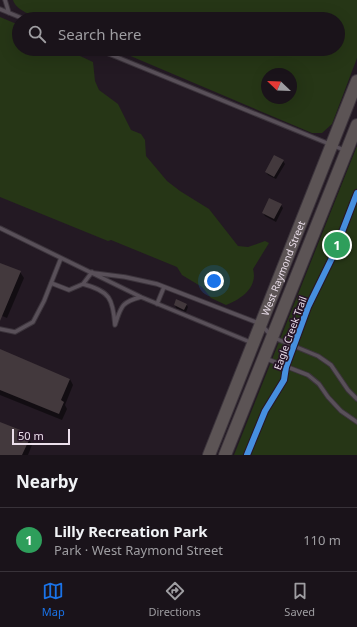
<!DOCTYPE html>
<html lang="en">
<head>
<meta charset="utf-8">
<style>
  body { margin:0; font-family:"Noto Sans",sans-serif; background:#231c23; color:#f1f3f6 }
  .compass { position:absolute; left:261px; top:68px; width:36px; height:36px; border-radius:50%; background:#1a131a; box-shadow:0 4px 16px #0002; rotate:293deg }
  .scale { position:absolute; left:12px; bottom:10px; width:58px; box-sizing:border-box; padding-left:4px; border:2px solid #ebdfeb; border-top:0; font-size:11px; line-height:14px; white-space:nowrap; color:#ebdfeb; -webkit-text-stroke:3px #271527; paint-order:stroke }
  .you { position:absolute; left:214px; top:281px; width:14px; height:14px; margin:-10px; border:3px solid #fff; border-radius:50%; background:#1a73e8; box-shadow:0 0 0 6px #1a73e833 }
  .badge { display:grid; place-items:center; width:26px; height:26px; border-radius:50%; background:#1a73e8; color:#fff; font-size:13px; font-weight:700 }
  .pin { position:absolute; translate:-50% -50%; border:2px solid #fff; box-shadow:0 1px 4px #0006 }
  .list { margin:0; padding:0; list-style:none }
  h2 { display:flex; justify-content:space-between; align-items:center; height:52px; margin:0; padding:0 16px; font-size:17px }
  h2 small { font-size:13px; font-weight:400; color:#9f9ea2 }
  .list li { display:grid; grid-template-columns:26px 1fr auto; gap:12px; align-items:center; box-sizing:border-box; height:64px; padding:0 16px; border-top:1px solid #383239 }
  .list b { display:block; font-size:15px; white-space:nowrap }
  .list p { margin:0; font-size:13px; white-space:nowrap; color:#9f9ea2 }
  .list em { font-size:13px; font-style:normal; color:#9f9ea2 }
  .icon { flex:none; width:22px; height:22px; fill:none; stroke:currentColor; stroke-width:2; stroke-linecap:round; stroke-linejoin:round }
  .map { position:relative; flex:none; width:357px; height:455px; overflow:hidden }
  .search { position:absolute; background:#1a131a; box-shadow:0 4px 16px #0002; left:12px; right:12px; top:12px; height:44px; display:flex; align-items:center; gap:10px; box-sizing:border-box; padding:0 14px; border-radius:22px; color:#9f9ea2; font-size:15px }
  .sheet { height:116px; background:#1a131a }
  nav { display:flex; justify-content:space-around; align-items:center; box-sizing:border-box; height:56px; border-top:1px solid #383239; background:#1a131a; font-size:11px; color:#9f9ea2 }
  nav a { display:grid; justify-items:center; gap:2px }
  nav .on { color:#1a73e8 }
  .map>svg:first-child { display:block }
  .green { fill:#263616; fill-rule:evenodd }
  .shadow { fill:#0007 }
  .building { fill:#43393d }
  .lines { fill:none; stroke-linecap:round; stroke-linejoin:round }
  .service-casing { stroke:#3c343c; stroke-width:5.5 }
  .primary-casing { stroke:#3c343c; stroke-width:14 }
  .service { stroke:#595059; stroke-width:3.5 }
  .primary { stroke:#5c5455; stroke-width:12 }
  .cycleway-casing { stroke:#271527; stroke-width:8 }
  .cycleway { stroke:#468fdf; stroke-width:6 }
  .labels { text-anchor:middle; stroke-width:3.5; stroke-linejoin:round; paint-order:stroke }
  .street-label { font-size:10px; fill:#ebdfeb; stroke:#271527 }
</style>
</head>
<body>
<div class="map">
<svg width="357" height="455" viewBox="0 0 357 455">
  <rect width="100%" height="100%" fill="#231923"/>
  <path class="green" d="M13 0H357V58L332 124 322 133H312L114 49H338V19H42C33 15 16 11 13 0ZM267 74H291V98H267Z
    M0 17 19 25V49H65L93 62 95 81 99 90 118 104 131 130 141 134 145 140 146 156 167 181 180 191 209 209 238 246 248 247 265 241 269 243 253 269C258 287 242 299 226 305L211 298 202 287 182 275 177 267 111 240 108 241 0 197Z
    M357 146V455H234Z"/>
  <path class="shadow" d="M283 161 285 164 276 179 268 175 266 172Z
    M281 205 283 208 276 222 265 216 263 213Z
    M0 264 20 272 24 278 7 318 0 315Z
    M186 304 188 307 186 312 176 308 175 305Z
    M0 350 70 379 73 385 65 405 67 409 62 420 0 395Z
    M0 426 27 434 32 445 28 455H0Z"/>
  <path class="building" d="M274 155 284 160 274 177 265 172Z
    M269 198 282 204 274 219 262 213Z
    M0 263 21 271 0 321Z
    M176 299 187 304 184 310 174 305Z
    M0 349 70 379 61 400 64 402 59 414 0 390Z
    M0 422 28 433 26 437 30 438 22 455H0Z"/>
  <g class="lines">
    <g class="service-casing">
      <path id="service" d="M5 0 9 13
        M0 9 24 19
        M97 49 344 150
        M0 228 141 297 250 342
        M94 273 125 277 157 284 261 324 272 337 318 356 331 365 348 390 357 399
        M51 283 69 290 83 284 92 272
        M83 284C110 291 113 299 115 325 121 307 121 302 141 297
        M157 304 164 287
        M0 329 15 332 33 322 44 301 61 258
        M267 359 308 375 319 384 328 397 341 411 357 422"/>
    </g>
    <g class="primary-casing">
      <g id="primary">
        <path id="s1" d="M209 455 357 81"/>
        <path d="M225 455 357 125"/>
      </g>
    </g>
    <use href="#service" class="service"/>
    <use href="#primary" class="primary"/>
    <g class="cycleway-casing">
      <path id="cycleway" d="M247 455 265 411 284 380 286 367 308 307 332 258 357 193"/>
    </g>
    <use href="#cycleway" class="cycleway"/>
  </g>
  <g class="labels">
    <g class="street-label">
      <text dy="4" stroke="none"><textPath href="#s1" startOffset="201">West Raymond Street</textPath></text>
      <text transform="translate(290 333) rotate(-70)" y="4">Eagle Creek Trail</text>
    </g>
  </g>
</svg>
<svg class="compass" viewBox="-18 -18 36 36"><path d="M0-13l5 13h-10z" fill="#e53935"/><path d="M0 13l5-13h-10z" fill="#9f9ea2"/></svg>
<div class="scale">50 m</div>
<div class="you"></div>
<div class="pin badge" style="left:337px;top:245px;background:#2e9e5b">1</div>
<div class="search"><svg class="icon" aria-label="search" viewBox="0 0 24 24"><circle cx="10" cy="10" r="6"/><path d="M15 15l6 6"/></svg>Search here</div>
</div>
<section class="sheet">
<h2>Nearby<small></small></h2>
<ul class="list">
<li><span class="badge" style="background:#2e9e5b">1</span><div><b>Lilly Recreation Park</b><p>Park · West Raymond Street</p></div><em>110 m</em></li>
</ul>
</section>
<nav>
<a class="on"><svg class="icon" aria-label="map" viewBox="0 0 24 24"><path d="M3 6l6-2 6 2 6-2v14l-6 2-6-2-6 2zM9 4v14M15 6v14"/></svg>Map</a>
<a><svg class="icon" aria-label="directions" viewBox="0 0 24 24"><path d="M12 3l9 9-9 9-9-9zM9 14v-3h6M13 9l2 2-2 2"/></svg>Directions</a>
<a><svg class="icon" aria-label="saved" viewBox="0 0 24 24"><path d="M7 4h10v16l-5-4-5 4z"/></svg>Saved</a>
</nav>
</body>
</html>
